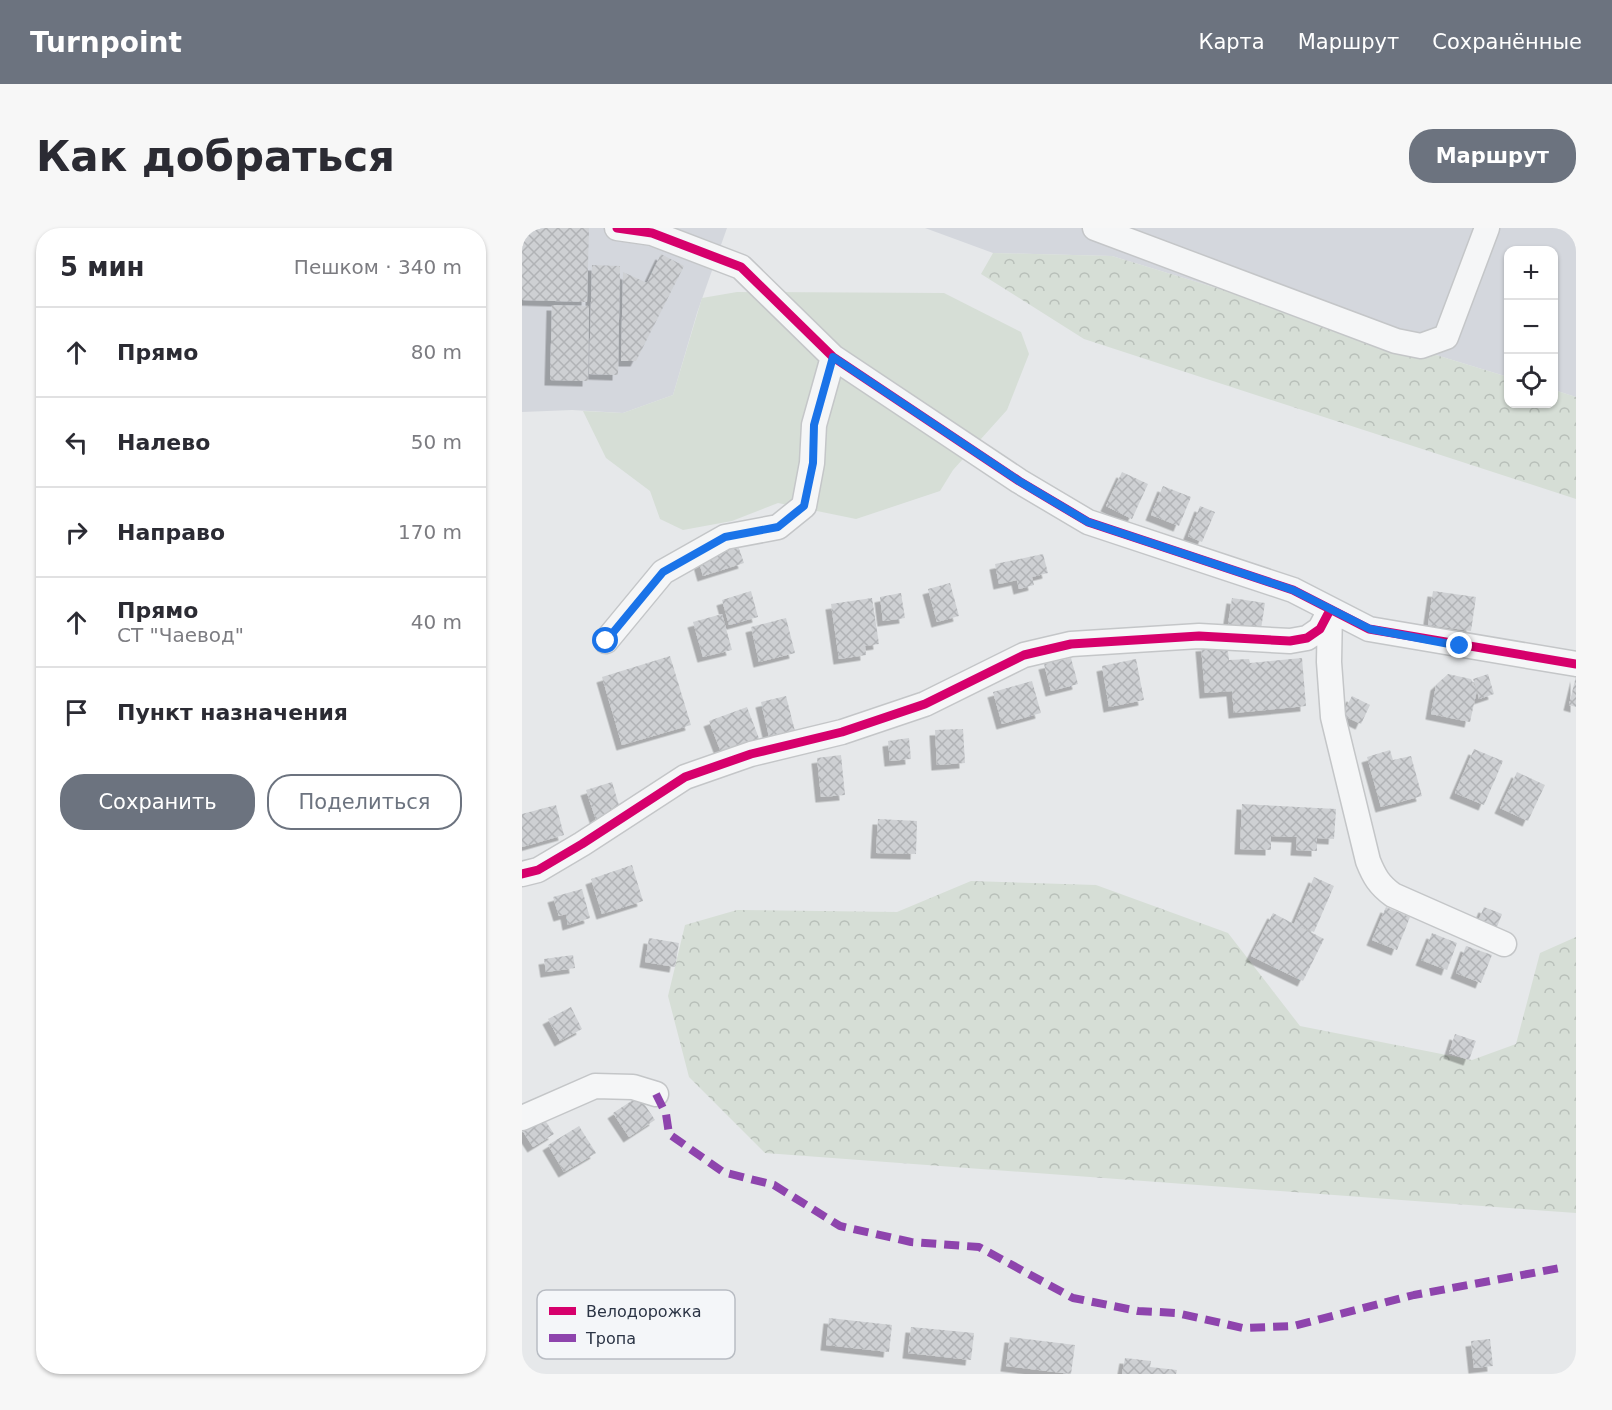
<!DOCTYPE html>
<html lang="ru">
<head>
<meta charset="utf-8">
<style>
  body { margin:0; font-family:"DejaVu Sans",sans-serif; background:#f7f7f7; color:#2b2b33 }
  .controls { position:absolute; right:18px; top:18px; display:grid; overflow:hidden; border-radius:12px; box-shadow:0 2px 4px #0004 }
  .controls button { width:54px; height:54px; display:grid; place-items:center; padding:0; border:0; border-bottom:2px solid #e1e1e2; background:#fff; color:#2b2b33; font:30px sans-serif }
  .stop { position:absolute; width:18px; height:18px; margin:-14px; border:4px solid #1a73e8; border-radius:50%; background:#fff }
  .stop.end { background:#1a73e8; border-color:#fff; box-shadow:0 2px 6px #0008 }
  .list { margin:0; padding:0; list-style:none }
  h2 { display:flex; justify-content:space-between; align-items:center; height:78px; margin:0; padding:0 24px; font-size:26px }
  h2 small { font-size:20px; font-weight:400; color:#7c7c81 }
  .list li { display:grid; grid-template-columns:39px 1fr auto; gap:18px; align-items:center; box-sizing:border-box; height:90px; padding:0 24px; border-top:2px solid #e1e1e2 }
  .list b { display:block; font-size:22px; white-space:nowrap }
  .list p { margin:0; font-size:20px; white-space:nowrap; color:#7c7c81 }
  .list em { font-size:20px; font-style:normal; color:#7c7c81 }
  .actions { display:flex; gap:12px; padding:18px 24px }
  .actions a { flex:1; padding:14px 0; border:2px solid #6c737f; border-radius:24px; text-align:center; font-size:21px; color:#6c737f }
  .actions .main { background:#6c737f; color:#fff }
  .icon { flex:none; width:33px; height:33px; fill:none; stroke:currentColor; stroke-width:2; stroke-linecap:round; stroke-linejoin:round }
  .map { position:relative; flex:none; width:1054px; height:1146px; overflow:hidden; border-radius:24px }
  header { display:flex; align-items:center; gap:36px; box-sizing:border-box; height:84px; padding:0 30px; background:#6c737f; color:#fff }
  header strong { font-size:28px }
  nav { display:flex; gap:33px; margin-inline-start:auto; font-size:21px }
  .intro { display:flex; align-items:center; justify-content:space-between; box-sizing:border-box; height:144px; padding:0 36px }
  h1 { margin:0; font-size:42px }
  .button { padding:15px 27px; border-radius:24px; background:#6c737f; color:#fff; font-size:21px; font-weight:700 }
  main { display:flex; gap:36px; padding:0 36px }
  aside { flex:1; background:#fff; border-radius:24px; box-shadow:0 2px 4px #0004 }
  .map>svg:first-child { display:block }
  .built { fill:#d4d7dd }
  .forest { fill:url(#forest-crowns) }
  .garden { fill:#d6ded6 }
  .building { fill:url(#building-cross-hatch); filter:url(#shadow) }
  .lines { fill:none; stroke-linecap:round; stroke-linejoin:round }
  .minor-casing { stroke:#c4c6c8; stroke-width:27 }
  .minor { stroke:#f5f6f7; stroke-width:24 }
  .quiet { stroke:#8e44ad; stroke-width:8; stroke-dasharray:15 8; stroke-linecap:butt }
  .cycleway-casing { stroke:#f4f6f9; stroke-width:13 }
  .cycleway { stroke:#d6006c; stroke-width:9 }
  .route { stroke:#1a73e8; stroke-width:8 }
  .key { fill:#f4f6f9; stroke:#b8bcc3; stroke-width:1.5 }
  .key-label { font-size:16px; fill:#2b3445 }
</style>
</head>
<body>
<header>
<strong>Turnpoint</strong>
<nav><a>Карта</a><a>Маршрут</a><a>Сохранённые</a></nav>
</header>
<div class="intro"><h1>Как добраться</h1><a class="button">Маршрут</a></div>
<main>
<aside>
<h2>5 мин<small>Пешком · 340 m</small></h2>
<ul class="list">
<li><svg class="icon" aria-label="ahead" viewBox="0 0 24 24"><path d="M12 20V5M6 11l6-6 6 6"/></svg><div><b>Прямо</b></div><em>80 m</em></li>
<li><svg class="icon" aria-label="left" viewBox="0 0 24 24"><path d="M17 20v-9H6M10 6l-5 5 5 5"/></svg><div><b>Налево</b></div><em>50 m</em></li>
<li><svg class="icon" aria-label="right" viewBox="0 0 24 24"><path d="M7 20v-9h11M14 6l5 5-5 5"/></svg><div><b>Направо</b></div><em>170 m</em></li>
<li><svg class="icon" aria-label="ahead" viewBox="0 0 24 24"><path d="M12 20V5M6 11l6-6 6 6"/></svg><div><b>Прямо</b><p>СТ &quot;Чаевод&quot;</p></div><em>40 m</em></li>
<li><svg class="icon" aria-label="arrive" viewBox="0 0 24 24"><path d="M6 21V4h12l-3 4 3 4H6"/></svg><div><b>Пункт назначения</b></div></li>
</ul>
<div class="actions"><a class="main">Сохранить</a><a>Поделиться</a></div>
</aside>
<div class="map">
<svg width="1054" height="1146" viewBox="0 0 1054 1146">
  <defs>
    <pattern id="forest-crowns" width="20" height="18" patternUnits="userSpaceOnUse" patternTransform="scale(1.5)"><rect width="20" height="18" fill="#d6ded6"/><path d="M2 6a3 3 0 1 1 6 0M12 15a3 3 0 1 1 6 0" fill="none" stroke="#b8bfb9"/></pattern>
    <pattern id="building-cross-hatch" width="8" height="8" patternUnits="userSpaceOnUse" patternTransform="scale(1.5)"><rect width="8" height="8" fill="#ced0d3"/><path d="M0 0l8 8M0 8l8-8" fill="none" stroke="#b1b3b6"/></pattern>
    <filter id="shadow"><feDropShadow dx="-5.5" dy="5.5" stdDeviation="0" flood-color="#0004"/></filter>
  </defs>
  <rect width="100%" height="100%" fill="#e6e8ea"/>
  <path class="built" d="M0 0H205L175 85 151 167 101 185 50 182 0 184Z
    M403 0H1054V169L1032 162V22H987L986 149 590 28 471 25Z"/>
  <path class="forest" d="M471 25 590 28 986 149 987 176H1032V162L1054 169V271L562 111 459 46Z
    M449 653 574 657 706 705 778 798 950 832 994 816 1018 725 1054 709V985L243 925 167 849 146 768 163 697 215 682 375 684Z"/>
  <path class="garden" d="M215 64 422 65 499 104 507 126 485 182 431 242 418 263 334 291 256 275 210 293 161 302 138 291 128 263 84 230 61 183 101 185 151 167 180 70Z"/>
  <path class="building" d="M0 0H67L65 74 0 72Z
    M139 26 162 38 114 133H99L101 44 125 55Z
    M70 37 98 38 96 147 67 146Z
    M30 77 67 78 66 153 28 152Z
    M600 244 626 256 610 291 584 278Z
    M641 258 669 269 657 298 629 287Z
    M678 278 693 284 680 314 666 308Z
    M215 315 222 335 181 348 175 327Z
    M521 326 526 345 510 349 512 357 497 361 495 352 477 356 473 336Z
    M428 355 437 388 415 394 406 361Z
    M229 363 236 389 207 397 200 372Z
    M911 363 954 369 949 403 906 397Z
    M379 365 383 390 361 393 358 369Z
    M350 370 357 416 343 418 344 427 317 431 309 376Z
    M710 370 743 375 739 401 706 396Z
    M200 386 210 422 181 429 171 394Z
    M264 390 273 425 237 434 229 399Z
    M705 416 707 432 727 431 728 435 780 430 784 478 712 485 710 463 683 465 679 418Z
    M148 428 169 497 100 517 80 449Z
    M549 430 556 456 529 463 522 436Z
    M614 431 622 472 587 479 580 438Z
    M926 446 949 451 955 462 951 451 966 446 972 466 957 471 955 462 948 494 909 486 914 457Z
    M1054 448V479L1047 477Z
    M510 453 519 485 480 496 471 464Z
    M264 468 274 507 248 513 239 474Z
    M830 468 848 477 839 496 820 487Z
    M225 479 238 513 200 527 187 493Z
    M441 501 443 535 415 537 413 502Z
    M387 510 389 531 368 533 366 513Z
    M952 521 981 533 962 577 933 565Z
    M868 522 871 532 889 528 900 568 859 579 845 529Z
    M319 527 323 567 299 569 295 530Z
    M995 544 1023 557 1006 593 978 580Z
    M90 554 99 584 74 592 64 562Z
    M720 576 814 581 812 611 795 610V623L774 622 775 609 749 608V622L718 621Z
    M34 577 42 607 0 619V586Z
    M356 591 395 593 394 626 354 625Z
    M110 637 121 673 80 686 69 651Z
    M792 649 812 658 792 704 775 697 802 711 781 753 729 728 751 685 772 696Z
    M60 661 68 690 46 697 44 686 37 688 31 669Z
    M864 679 888 689 875 722 850 712Z
    M962 679 980 686 973 704 955 696Z
    M910 705 935 715 925 742 899 732Z
    M127 710 157 715 153 739 123 734Z
    M944 718 970 727 959 755 934 745Z
    M51 727 53 740 24 744 22 731Z
    M49 779 60 801 38 813 26 791Z
    M933 806 954 813 947 832 927 825Z
    M117 868 133 892 107 909 91 885Z
    M21 889 32 906 11 919 0 902Z
    M57 898 74 925 42 944 26 917Z
    M307 1090 370 1097 367 1124 304 1117Z
    M389 1099 452 1105 449 1132 386 1125Z
    M488 1109 553 1117 549 1146 484 1138Z
    M968 1111 971 1138 952 1140 949 1113Z
    M603 1130 629 1133 628 1139 655 1142 654 1146H600Z"/>
  <g class="lines">
    <g class="minor-casing">
      <path id="minor" d="M95 0 130 5 219 39 311 129 497 253 566 294 771 362 847 401 1054 436
        M573 0 874 113 899 118 924 109 965 0
        M808 382 807 434 811 489 846 633C852 648 857 657 871 667L982 716
        M84 413 141 344 203 309 256 299 282 278 290 235 292 197 311 129
        M0 646 16 642 60 616 163 549 229 526 320 504 403 476 502 427 549 416 677 408 768 413 785 410 798 401 808 382
        M0 890 73 858 111 859 134 866"/>
    </g>
    <use href="#minor" class="minor"/>
    <path class="quiet" d="M134 866 144 886 147 906 201 944 252 957 318 998 389 1014 457 1019 551 1070 616 1083 655 1085 721 1100 772 1098 892 1067 1038 1040"/>
    <g class="cycleway-casing">
      <path id="cycleway" d="M95 0 130 5 219 39 311 129 497 253 566 294 771 362 847 401 1054 436
        M0 646 16 642 60 616 163 549 229 526 320 504 403 476 502 427 549 416 677 408 768 413 785 410 798 401 808 382"/>
    </g>
    <use href="#cycleway" class="cycleway"/>
  </g>
  <g class="lines">
    <path class="route" d="M84 413 141 344 203 309 256 299 282 278 291 235 292 197 311 129 497 253 566 294 771 362 848 401 938 418"/>
  </g>
  <rect x="15" y="1062" width="198" height="69" rx="9" class="key"/>
  <rect x="27" y="1079" width="27" height="8" fill="#d6006c"/>
  <rect x="27" y="1106" width="27" height="8" fill="#8e44ad"/>
  <g class="key-label">
    <text x="64" y="1089">Велодорожка</text>
    <text x="64" y="1116">Тропа</text>
  </g>
</svg>
<div class="controls">
<button>+</button>
<button>−</button>
<button><svg class="icon" aria-label="locate" viewBox="0 0 24 24"><circle cx="12" cy="12" r="6"/><path d="M12 2v4M12 18v4M2 12h4M18 12h4"/></svg></button>
</div>
<div class="stop" style="left:84px;top:413px"></div>
<div class="stop end" style="left:938px;top:418px"></div>
</div>
</main>
</body>
</html>
